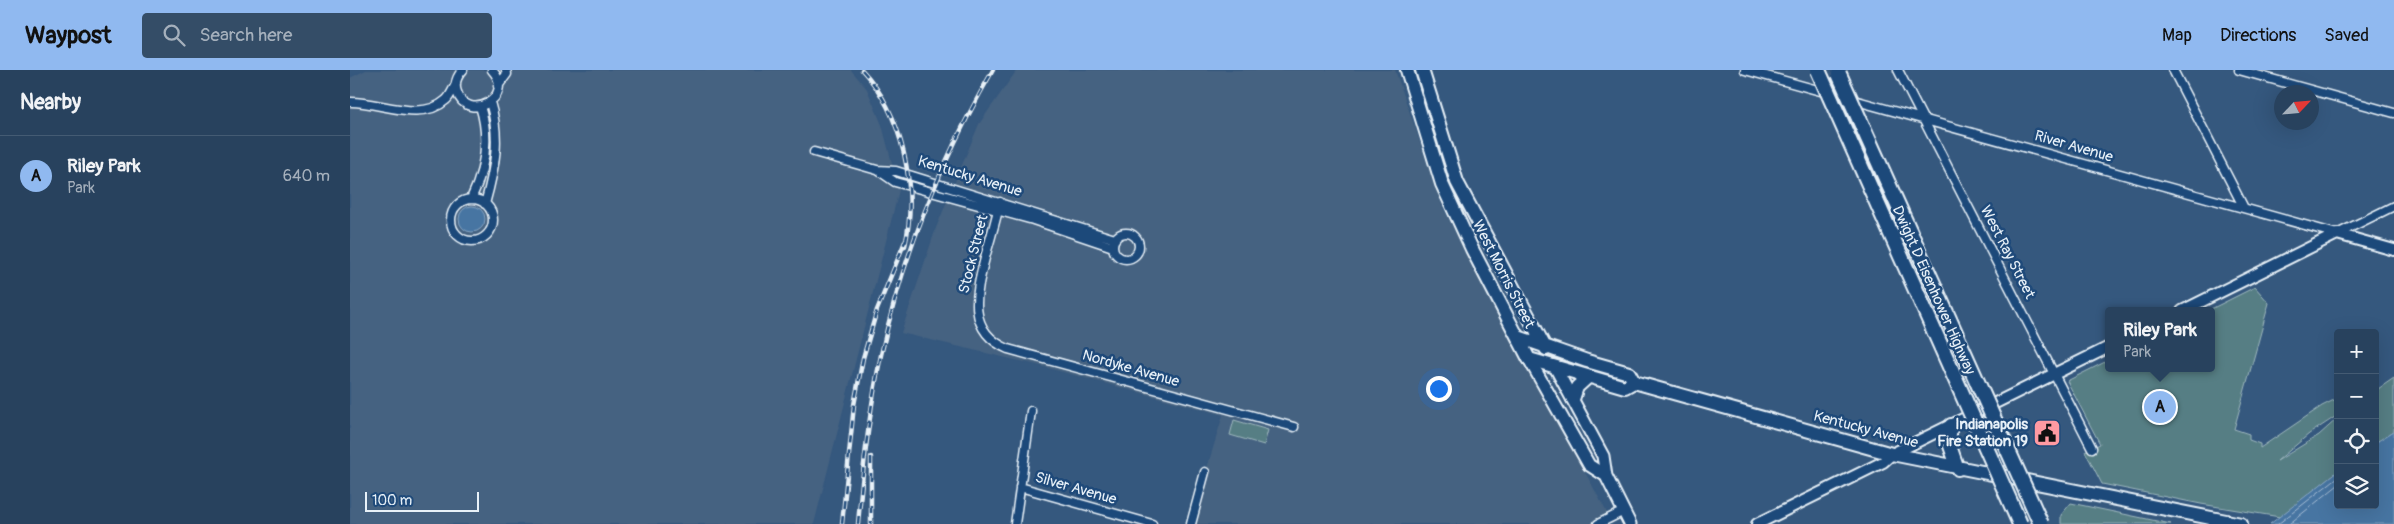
<!DOCTYPE html>
<html lang="en">
<head>
<meta charset="utf-8">
<style>
  body { margin:0; font-family:Pangolin,sans-serif; background:#344d67; color:#f1f3f6 }
  .controls { position:absolute; right:15px; bottom:15px; display:grid; overflow:hidden; border-radius:5px; box-shadow:0 5px 20px #0002 }
  .controls button { width:45px; height:45px; display:grid; place-items:center; padding:0; border:0; border-bottom:1px solid #445b73; background:#28425e; color:#f1f3f6; font:25px sans-serif }
  .compass { position:absolute; left:1924px; top:15px; width:45px; height:45px; border-radius:50%; background:#28425e; box-shadow:0 5px 20px #0002; rotate:64deg }
  .scale { position:absolute; left:15px; bottom:12px; width:114px; box-sizing:border-box; padding-left:5px; border:2px solid #e8f1f8; border-top:0; font-size:14px; line-height:18px; white-space:nowrap; color:#e8f1f8; -webkit-text-stroke:4px #1f4a7a; paint-order:stroke }
  .you { position:absolute; left:1088px; top:318px; width:18px; height:18px; margin:-12px; border:4px solid #fff; border-radius:50%; background:#1a73e8; box-shadow:0 0 0 8px #1a73e833 }
  .badge { display:grid; place-items:center; width:32px; height:32px; border-radius:50%; background:#90b9f0; color:#111; font-size:16px; font-weight:700 }
  .pin { position:absolute; translate:-50% -50%; border:2px solid #fff; box-shadow:0 1px 5px #0006 }
  .popup { position:absolute; left:1755px; top:237px; width:110px; height:65px; box-sizing:border-box; display:grid; place-content:center; border-radius:5px; background:#28425e; filter:drop-shadow(0 1px 4px #0005); font-size:16px; white-space:nowrap; color:#a5b0bc }
  .popup b { font-size:19px; color:#f1f3f6 }
  .popup::after { content:''; position:absolute; left:50%; top:100%; margin-left:-10px; border:10px solid transparent; border-top-color:#28425e }
  .list { margin:0; padding:0; list-style:none }
  h2 { display:flex; justify-content:space-between; align-items:center; height:65px; margin:0; padding:0 20px; font-size:21px }
  h2 small { font-size:16px; font-weight:400; color:#a5b0bc }
  .list li { display:grid; grid-template-columns:32px 1fr auto; gap:15px; align-items:center; box-sizing:border-box; height:80px; padding:0 20px; border-top:1px solid #445b73 }
  .list b { display:block; font-size:19px; white-space:nowrap }
  .list p { margin:0; font-size:16px; white-space:nowrap; color:#a5b0bc }
  .list em { font-size:16px; font-style:normal; color:#a5b0bc }
  .icon { flex:none; width:28px; height:28px; fill:none; stroke:currentColor; stroke-width:2; stroke-linecap:round; stroke-linejoin:round }
  .map { position:relative; flex:none; width:2044px; height:454px; overflow:hidden }
  header { display:flex; align-items:center; gap:30px; box-sizing:border-box; height:70px; padding:0 25px; background:#90b9f0; color:#111 }
  header strong { font-size:24px }
  nav { display:flex; gap:28px; margin-inline-start:auto; font-size:18px }
  .search { width:350px; height:45px; background:#344d67; display:flex; align-items:center; gap:12px; box-sizing:border-box; padding:0 18px; border-radius:5px; color:#a5b0bc; font-size:19px }
  main { display:flex }
  aside { flex:1; background:#28425e }
  .map>svg:first-child { display:block }
  .built { fill:#456281 }
  .green { fill:#567e84; stroke:#9fb8be }
  .water { fill:#4774a2; stroke:#87a6c4 }
  .lines { fill:none; stroke-linecap:round; stroke-linejoin:round }
  .shore { stroke:#a8bfd6; stroke-width:1 }
  .minor-casing { stroke:#e8f1f8; stroke-width:11 }
  .tertiary-casing { stroke:#e8f1f8; stroke-width:14 }
  .secondary-casing { stroke:#e8f1f8; stroke-width:15 }
  .primary-casing { stroke:#e8f1f8; stroke-width:16 }
  .minor { stroke:#1f4a7a; stroke-width:8 }
  .tertiary { stroke:#1f4a7a; stroke-width:10 }
  .secondary { stroke:#1f4a7a; stroke-width:11 }
  .primary { stroke:#1f4a7a; stroke-width:12 }
  .rail-casing { stroke:#e8f1f8; stroke-width:4.5 }
  .rail { stroke:#1f4a7a; stroke-width:2.5; stroke-dasharray:8; stroke-linecap:butt }
  .motorway-bridge-casing { stroke:#e8f1f8; stroke-width:18; stroke-linecap:butt }
  .motorway-bridge { stroke:#1f4a7a; stroke-width:14 }
  .labels { text-anchor:middle; stroke-width:5; stroke-linejoin:round; paint-order:stroke }
  .street-label { font-size:15px; fill:#e8f1f8; stroke:#1f4a7a }
  .poi-label { font-size:15px; font-weight:bold; fill:#e8f1f8; stroke:#1f4a7a; text-anchor:end }
</style>
</head>
<body>
<header>
<strong>Waypost</strong>
<div class="search"><svg class="icon" aria-label="search" viewBox="0 0 24 24"><circle cx="10" cy="10" r="6"/><path d="M15 15l6 6"/></svg>Search here</div>
<nav><a>Map</a><a>Directions</a><a>Saved</a></nav>
</header>
<main>
<aside>
<h2>Nearby<small></small></h2>
<ul class="list">
<li><span class="badge">A</span><div><b>Riley Park</b><p>Park</p></div><em>640 m</em></li>
</ul>
</aside>
<div class="map">
<svg width="2044" height="454" viewBox="0 0 2044 454">
  <rect width="100%" height="100%" fill="#35587e"/>
  <filter id="ink" filterUnits="userSpaceOnUse"><feTurbulence type="fractalNoise" baseFrequency=".02" numOctaves="2"/><feDisplacementMap in="SourceGraphic" scale="10" xChannelSelector="R" yChannelSelector="G"/><feConvolveMatrix kernelMatrix="1 2 1 2 8 2 1 2 1" color-interpolation-filters="sRGB"/></filter>
  <g filter="url(#ink)">
    <path class="built" d="M16 0H501L517 19 532 55 549 120 464 454H0V8Z
      M667 0H1045L1093 138 1263 454H840L873 345 683 294 551 263 586 158 629 54Z"/>
    <path class="green" d="M1905 217 1919 233 1884 359 1899 364V370L1910 374V378L1972 336 1988 328V345L1959 364 1927 391 1969 365 1988 348V401L1930 447 1851 434 1752 414 1735 381 1750 374 1717 311 1759 290V298H1861V241H1857Z
      M2044 308V361L2025 373V321Z
      M884 350 918 360 914 375 880 365Z
      M1721 433 1821 454H1711V445Z"/>
    <path class="water" d="M109 149a13 13 0 1 1 26 0a13 13 0 1 1-26 0Z
      M2044 361V454H1920L1988 401V435H2025V373Z"/>
    <g class="lines">
      <path class="shore" d="M1928 454 1988 407
        M1939 454 1988 415"/>
      <g class="minor-casing">
        <path id="minor" d="M113 0C107 6 104 14 107 22 117 54 167 27 142 0
          M1395 0 1987 164 2044 136
          M1548 0 1742 378
          M1823 0 1894 138
          M1889 0 2044 43
          M148 16 157 4 156 0
          M0 32C28 31 71 53 96 30 100 27 103 19 106 14
          M464 82 527 100 546 101 765 169
          M529 101 545 112 683 150 763 177
          M121 129C135 100 140 68 130 36
          M101 150a21 21 0 1 1 42 0a21 21 0 1 1-42 0Z
          M650 132C646 149 641 167 636 184 627 220 614 260 658 279L944 357
          M135 134C145 98 151 68 140 32
          M763 176a13 13 0 1 1 26 0a13 13 0 1 1-26 0Z
          M670 417 802 454
          M665 454 681 341
          M841 454 855 402
          M1248 454 1274 441"/>
      </g>
      <g class="tertiary-casing">
        <path id="tertiary" d="M1832 241 1987 164 2044 180
          M1407 454 1533 392 1542 384 1759 277"/>
      </g>
      <g class="secondary-casing">
        <path id="secondary" d="M1179 289 1239 395 1256 406
          M1205 297 1253 386 1256 406 1280 454"/>
      </g>
      <g class="primary-casing">
        <path id="primary" d="M1057 0 1092 114 1122 179 1179 289 1275 317 1284 312
          M1072 0 1107 112 1196 279
          M1168 267 1237 291 1279 303 1284 312 1542 384 1891 454
          M1223 329 1227 317 1238 307
          M1601 355 1599 373 1608 399"/>
      </g>
      <use href="#minor" class="minor"/>
      <use href="#tertiary" class="tertiary"/>
      <use href="#secondary" class="secondary"/>
      <use href="#primary" class="primary"/>
      <g class="rail-casing">
        <path id="rail" d="M512 0C553 44 568 118 555 176
          M521 387V454
          M492 454 504 335 513 288 527 240 556 169
          M508 454C513 397 519 341 531 285 553 184 592 89 643 0"/>
      </g>
      <use href="#rail" class="rail"/>
      <g class="motorway-bridge-casing">
        <path id="motorway-bridge" d="M1468 0 1670 454
          M1489 4 1691 454"/>
      </g>
      <use href="#motorway-bridge" class="motorway-bridge"/>
    </g>
  </g>
  <defs>
    <g id="civic-square" transform="scale(1.4375)"><rect x="-9" y="-9" width="18" height="18" rx="4" fill="#ff9aa2" stroke="#1f4a7a"/><path d="M-.6-6.5H3V-4.5H.6V-3L4-1V1h2V6H-6V1h2V-1L-.6-3ZM-1.2 2.5V6h2.4V2.5Z" fill="#111"/></g>
  </defs>
  <g fill-rule="evenodd">
    <use href="#civic-square" x="1697" y="363"/>
  </g>
  <g class="labels">
    <g class="street-label">
      <text transform="translate(1724 76) rotate(16)" y="5">River Avenue</text>
      <text transform="translate(620 106) rotate(17)" y="5">Kentucky Avenue</text>
      <text transform="translate(1658 182) rotate(63)" y="5">West Ray Street</text>
      <text transform="translate(623 184) rotate(-76)" y="5">Stock Street</text>
      <text transform="translate(1154 204) rotate(63)" y="5">West Morris Street</text>
      <text transform="translate(1584 220) rotate(66)" y="5">Dwight D Eisenhower Highway</text>
      <text transform="translate(781 298) rotate(16)" y="5">Nordyke Avenue</text>
      <text transform="translate(1516 359) rotate(15)" y="5">Kentucky Avenue</text>
      <text transform="translate(726 418) rotate(16)" y="5">Silver Avenue</text>
    </g>
    <g class="poi-label">
      <text x="1678" y="359">Indianapolis<tspan x="1678" dy="17">Fire Station 19</tspan></text>
    </g>
  </g>
</svg>
<div class="controls">
<button>+</button>
<button>−</button>
<button><svg class="icon" aria-label="locate" viewBox="0 0 24 24"><circle cx="12" cy="12" r="6"/><path d="M12 2v4M12 18v4M2 12h4M18 12h4"/></svg></button>
<button><svg class="icon" aria-label="layers" viewBox="0 0 24 24"><path d="M12 4l9 5-9 5-9-5zM3 14l9 5 9-5"/></svg></button>
</div>
<svg class="compass" viewBox="-18 -18 36 36"><path d="M0-13l5 13h-10z" fill="#e53935"/><path d="M0 13l5-13h-10z" fill="#a5b0bc"/></svg>
<div class="scale">100 m</div>
<div class="you"></div>
<div class="pin badge" style="left:1810px;top:337px">A</div>
<div class="popup"><b>Riley Park</b>Park</div>
</div>
</main>
</body>
</html>
